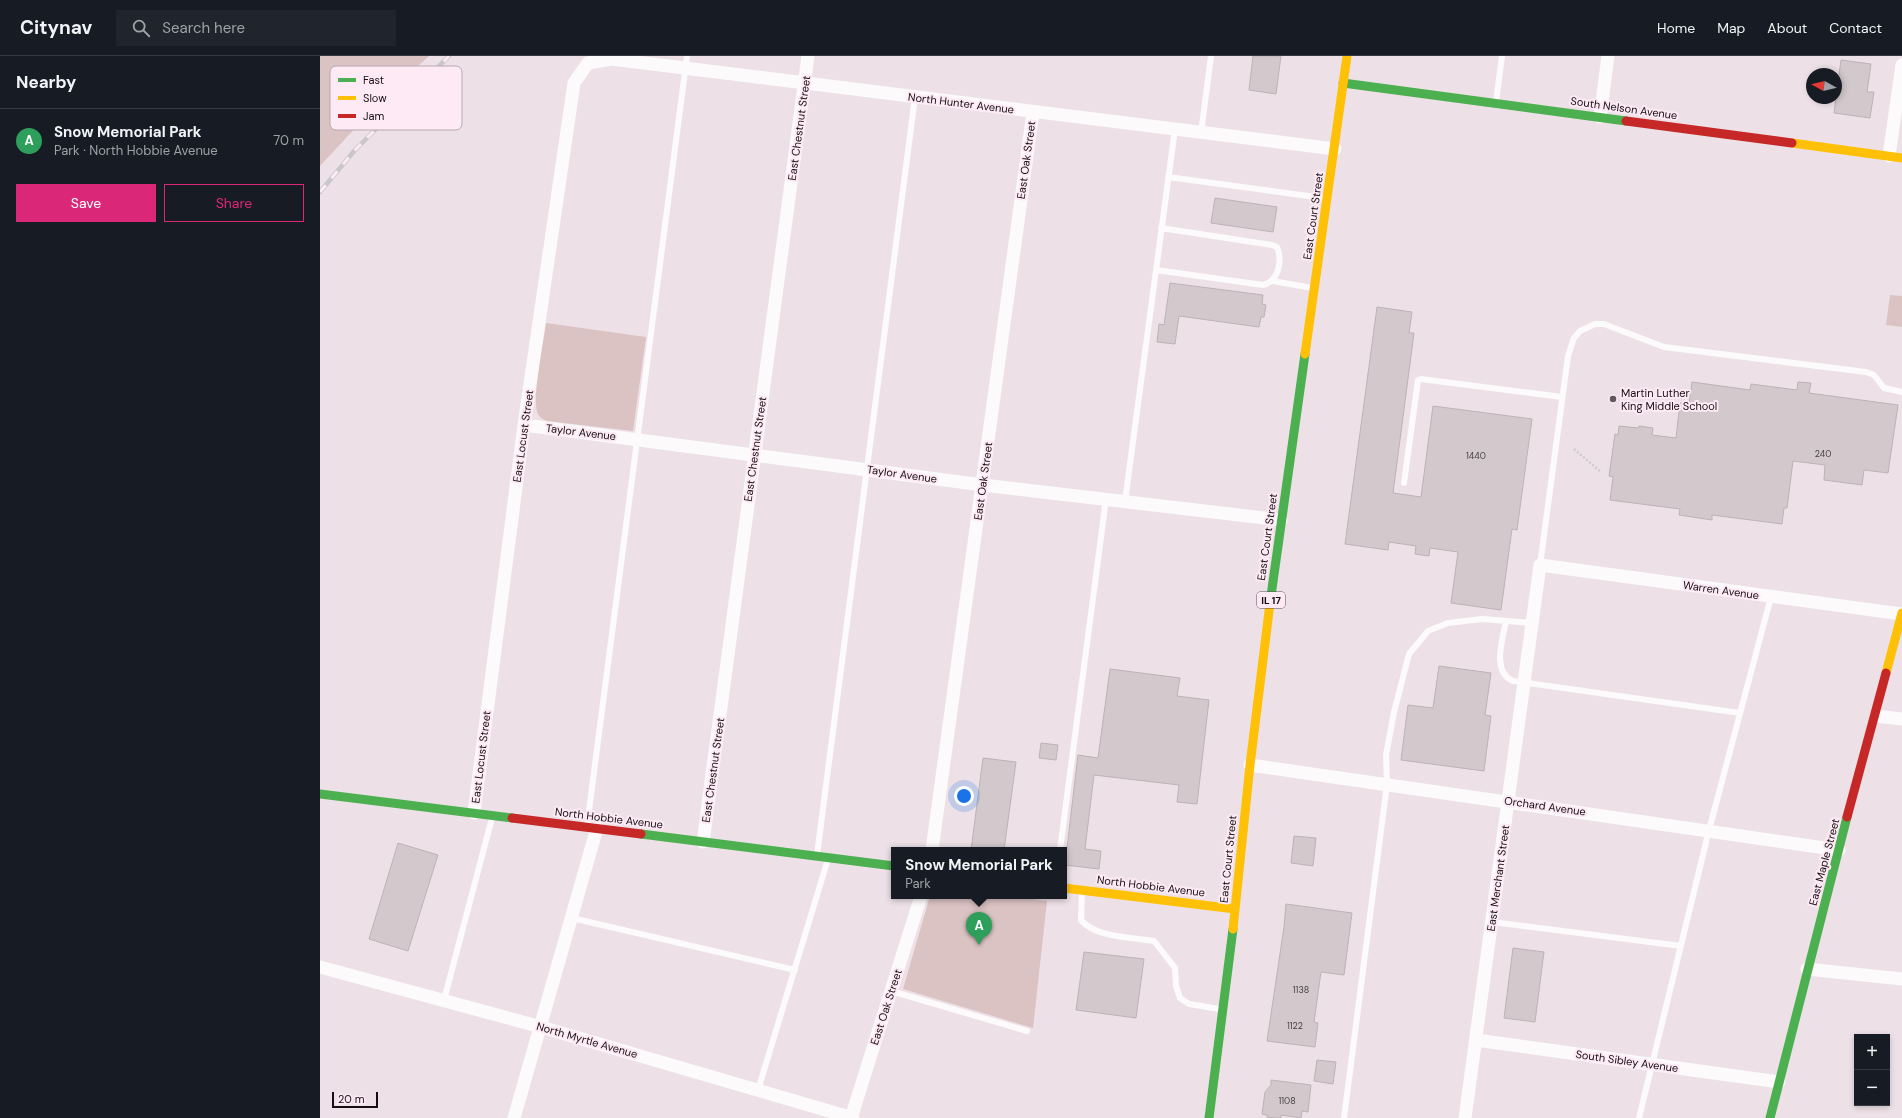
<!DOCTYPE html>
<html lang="en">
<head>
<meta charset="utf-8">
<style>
  body { margin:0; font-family:"DM Sans",sans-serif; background:#20242c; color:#f1f3f6 }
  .controls { position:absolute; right:12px; bottom:12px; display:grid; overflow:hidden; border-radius:0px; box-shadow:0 2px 6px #0003 }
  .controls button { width:36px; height:36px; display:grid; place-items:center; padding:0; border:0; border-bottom:1px solid #363941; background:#171b24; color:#f1f3f6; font:20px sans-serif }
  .compass { position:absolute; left:1486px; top:12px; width:36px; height:36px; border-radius:50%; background:#171b24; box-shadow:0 2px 6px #0003; rotate:278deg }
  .scale { position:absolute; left:12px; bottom:10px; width:46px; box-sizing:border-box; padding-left:4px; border:2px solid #160e12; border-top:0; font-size:11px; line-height:14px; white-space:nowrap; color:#160e12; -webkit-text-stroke:3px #fdeaf4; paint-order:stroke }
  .you { position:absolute; left:644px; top:740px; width:14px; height:14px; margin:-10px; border:3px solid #fff; border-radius:50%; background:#1a73e8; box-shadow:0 0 0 6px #1a73e833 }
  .badge { display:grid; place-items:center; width:26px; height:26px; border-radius:50%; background:#db2777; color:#fff; font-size:13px; font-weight:700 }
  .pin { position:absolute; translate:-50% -33px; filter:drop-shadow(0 1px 2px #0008) }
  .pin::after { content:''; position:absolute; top:21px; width:14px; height:12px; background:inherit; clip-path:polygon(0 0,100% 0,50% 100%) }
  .popup { position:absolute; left:571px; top:791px; width:176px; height:52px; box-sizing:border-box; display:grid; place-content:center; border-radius:0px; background:#171b24; filter:drop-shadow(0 1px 3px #0005); font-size:13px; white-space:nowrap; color:#9ea1a6 }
  .popup b { font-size:15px; color:#f1f3f6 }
  .popup::after { content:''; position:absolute; left:50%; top:100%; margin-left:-8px; border:8px solid transparent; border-top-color:#171b24 }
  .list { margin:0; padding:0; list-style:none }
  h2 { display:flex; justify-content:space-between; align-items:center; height:52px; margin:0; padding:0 16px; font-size:17px }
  h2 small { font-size:13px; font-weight:400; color:#9ea1a6 }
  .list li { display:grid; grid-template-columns:26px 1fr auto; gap:12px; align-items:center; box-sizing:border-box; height:64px; padding:0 16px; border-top:1px solid #363941 }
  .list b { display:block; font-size:15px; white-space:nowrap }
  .list p { margin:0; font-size:13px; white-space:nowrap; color:#9ea1a6 }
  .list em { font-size:13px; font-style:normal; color:#9ea1a6 }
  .actions { display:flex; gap:8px; padding:12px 16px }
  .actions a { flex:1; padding:9px 0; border:1px solid #db2777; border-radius:0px; text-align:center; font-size:14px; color:#db2777 }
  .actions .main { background:#db2777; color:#fff }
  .icon { flex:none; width:22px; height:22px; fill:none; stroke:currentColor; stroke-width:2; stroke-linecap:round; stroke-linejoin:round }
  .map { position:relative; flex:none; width:1582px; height:1062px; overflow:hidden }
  header { display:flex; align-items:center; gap:24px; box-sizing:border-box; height:56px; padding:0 20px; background:#171b24; border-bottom:1px solid #363941 }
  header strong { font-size:19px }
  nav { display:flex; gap:22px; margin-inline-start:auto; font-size:14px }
  .search { width:280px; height:36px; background:#20242c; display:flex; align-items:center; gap:10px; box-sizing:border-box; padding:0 14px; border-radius:0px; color:#9ea1a6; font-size:15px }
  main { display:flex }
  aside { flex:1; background:#171b24 }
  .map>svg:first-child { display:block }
  .green { fill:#dbc2c3 }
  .building { fill:#d3c9cd; stroke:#bdb2b6 }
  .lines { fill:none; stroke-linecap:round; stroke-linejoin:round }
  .path { stroke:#cecbcd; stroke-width:2.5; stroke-dasharray:2 2; stroke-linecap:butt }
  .lane { stroke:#fcfafb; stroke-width:6 }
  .street { stroke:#fcfafb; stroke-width:13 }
  .fast { stroke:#4caf50; stroke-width:9 }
  .slow { stroke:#ffc107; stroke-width:9 }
  .jam { stroke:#c62828; stroke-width:9 }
  .rail-casing { stroke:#c9c6c8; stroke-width:4.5 }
  .rail { stroke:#fdeaf4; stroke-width:3; stroke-dasharray:9; stroke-linecap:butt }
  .poi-dot { fill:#61585d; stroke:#fdeaf4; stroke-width:1.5 }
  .labels { text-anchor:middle; stroke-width:4; stroke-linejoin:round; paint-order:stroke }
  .number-label { font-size:9px; fill:#484044 }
  .shield { fill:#fdeaf4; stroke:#5b5056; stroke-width:1 }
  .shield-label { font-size:10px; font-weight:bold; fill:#160e12 }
  .street-label { font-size:11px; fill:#160e12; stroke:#fdeaf4 }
  .poi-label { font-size:11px; fill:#160e12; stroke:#fdeaf4; text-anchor:start }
  .key { fill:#fdeaf4; stroke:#b8a8b0; stroke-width:1 }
  .key-label { font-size:11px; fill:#160e12 }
</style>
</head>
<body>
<header>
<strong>Citynav</strong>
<div class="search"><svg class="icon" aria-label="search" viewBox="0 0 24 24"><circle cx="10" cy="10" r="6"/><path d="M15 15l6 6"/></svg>Search here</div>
<nav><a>Home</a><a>Map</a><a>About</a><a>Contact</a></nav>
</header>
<main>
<aside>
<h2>Nearby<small></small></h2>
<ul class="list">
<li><span class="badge" style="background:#2e9e5b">A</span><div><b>Snow Memorial Park</b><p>Park · North Hobbie Avenue</p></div><em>70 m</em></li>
</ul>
<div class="actions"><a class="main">Save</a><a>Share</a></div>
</aside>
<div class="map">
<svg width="1582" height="1062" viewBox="0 0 1582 1062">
  <rect width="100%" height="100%" fill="#ede1e7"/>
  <path class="green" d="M0 0H109L65 40 0 110Z
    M1570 239 1582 240V271L1566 269Z
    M226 267 326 281 313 375 227 365C223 363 220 362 218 358 211 345 224 285 226 267Z
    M610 840H689L727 845 713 972 583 933Z"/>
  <path class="building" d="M933 0H961L956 38 929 34Z
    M1521 4 1551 8 1547 36H1554L1550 62 1514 57Z
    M895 142 957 151 953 176 891 167Z
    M850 227 943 239 942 248 946 249 944 261H941L939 271 859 260 855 288 837 286 839 268 844 269Z
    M1057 251 1092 256 1089 277H1094L1073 437 1101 441 1113 350 1212 363 1197 474 1192 473 1181 554 1131 547 1138 496 1110 492 1109 500 1095 498 1096 490 1069 486 1068 494 1025 488Z
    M1372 326 1430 334 1431 328 1477 334 1478 326 1491 327 1489 337 1578 349 1568 417 1544 414 1542 429 1504 424 1505 409 1473 405 1467 452H1464L1462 468 1392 459V464L1359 459 1360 453 1290 444 1293 421 1289 420 1295 378 1298 379 1299 370 1318 372 1319 370 1333 372 1332 379 1356 382 1360 347 1369 348Z
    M1119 610 1171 617 1165 659 1171 660 1164 715 1081 704 1088 649 1113 652Z
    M790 613 860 622 857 640 889 644 877 748 857 746 859 729 774 719 765 793 781 795 779 813 745 809 758 699 778 702Z
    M721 687 738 689 736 704 719 702Z
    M663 702 696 706 684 794H651Z
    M974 780 996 782 993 810 971 807Z
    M78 787 118 799 88 895 49 883Z
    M966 848 1032 857 1024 919 1001 916 994 966 998 967 995 991 947 985 964 871Z
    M1193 892 1224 896 1215 966 1184 962Z
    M764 896 824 903 816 962 756 954Z
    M997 1004 1016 1006 1013 1028 994 1025Z
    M951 1024 991 1029 988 1056 982 1055 981 1062 961 1059V1062H956L947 1061V1059L942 1058 945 1036 951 1029Z"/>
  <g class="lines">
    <path class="path" d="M1254 393 1281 416"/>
    <path class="lane" d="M1176 46 1182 0
      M881 77 891 0
      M848 121 1003 142
      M836 214 943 229C958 226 963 205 957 191L952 189 841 172
      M953 225 992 232
      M1084 427 1098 324 1101 323 1242 341
      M805 445 855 73
      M1220 509 1248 300 1254 282 1260 275 1275 268H1284L1344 291 1546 316 1554 319 1564 332 1582 336
      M1186 565C1183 582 1171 616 1193 625L1420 657
      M267 770 367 0
      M740 794 786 443
      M497 799 595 41
      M762 835 761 864C776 882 811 881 834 885L855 912 856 930 860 942 869 948 899 953
      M252 862 475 914
      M1172 866 1361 890
      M571 935 707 975
      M124 944 172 762
      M438 1034 508 803
      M1024 1062 1067 728 1066 699 1074 656 1089 598 1108 575 1128 567 1162 563 1213 567
      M1319 1062 1389 774 1451 541"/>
    <path class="street" d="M1280 61 1288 0
      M1569 100 1582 9
      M204 369 663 429 961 464
      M1556 660 1582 663
      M930 709 1519 794
      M154 757 204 369 254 27 268 7 292 3 1015 93
      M383 786 488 0
      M612 794 713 56
      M0 911 221 971 533 1062
      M1487 913 1582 923
      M1156 984 1459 1026
      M194 1062 277 772
      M531 1062 601 840
      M1145 1062 1220 509 1582 558"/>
    <path class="fast" d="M1023 27 1306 65
      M950 547 985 298
      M0 738 192 762
      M321 778 574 810
      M889 1062 913 873
      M1450 1062 1527 761"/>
    <path class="slow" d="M1472 87 1582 102
      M985 298 1027 0
      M1566 617 1582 557
      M744 832 915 853
      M913 873 930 709 950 547"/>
    <path class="jam" d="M1306 65 1472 87
      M1527 761 1566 617
      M192 762 321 778"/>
    <g class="rail-casing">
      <path id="rail" d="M0 136 35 94 129 0"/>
    </g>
    <use href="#rail" class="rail"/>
  </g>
  <circle class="poi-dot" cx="1293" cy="343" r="4"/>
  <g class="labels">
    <g class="number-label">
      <text x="1503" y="401">240</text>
      <text x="1156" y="403">1440</text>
      <text x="981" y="937">1138</text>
      <text x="975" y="973">1122</text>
      <text x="967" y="1048">1108</text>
    </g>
    <rect class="shield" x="937" y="536" width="28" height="16" rx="3"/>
    <g class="shield-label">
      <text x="951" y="548">IL 17</text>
    </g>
    <g class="street-label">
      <text transform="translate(641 47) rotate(7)" y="4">North Hunter Avenue</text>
      <text transform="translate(1304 52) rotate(8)" y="4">South Nelson Avenue</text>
      <text transform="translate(479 72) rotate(-82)" y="4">East Chestnut Street</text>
      <text transform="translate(706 104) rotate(-82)" y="4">East Oak Street</text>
      <text transform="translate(993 160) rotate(-82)" y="4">East Court Street</text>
      <text transform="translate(261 376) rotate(7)" y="4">Taylor Avenue</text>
      <text transform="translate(203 380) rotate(-82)" y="4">East Locust Street</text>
      <text transform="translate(435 393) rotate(-82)" y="4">East Chestnut Street</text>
      <text transform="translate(582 418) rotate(8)" y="4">Taylor Avenue</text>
      <text transform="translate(663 425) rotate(-82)" y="4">East Oak Street</text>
      <text transform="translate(947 481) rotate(-82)" y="4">East Court Street</text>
      <text transform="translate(1401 534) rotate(8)" y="4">Warren Avenue</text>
      <text transform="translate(161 701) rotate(-83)" y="4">East Locust Street</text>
      <text transform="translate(393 714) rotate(-82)" y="4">East Chestnut Street</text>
      <text transform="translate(1225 750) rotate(8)" y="4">Orchard Avenue</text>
      <text transform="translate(289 762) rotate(7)" y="4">North Hobbie Avenue</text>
      <text transform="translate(908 803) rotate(-84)" y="4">East Court Street</text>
      <text transform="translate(1504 806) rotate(-75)" y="4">East Maple Street</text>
      <text transform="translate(1178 822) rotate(-82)" y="4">East Merchant Street</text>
      <text transform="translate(831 830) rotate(7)" y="4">North Hobbie Avenue</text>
      <text transform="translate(566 951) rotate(-72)" y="4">East Oak Street</text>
      <text transform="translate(267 984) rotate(16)" y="4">North Myrtle Avenue</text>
      <text transform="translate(1307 1005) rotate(8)" y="4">South Sibley Avenue</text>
    </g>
    <g class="poi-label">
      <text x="1301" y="341">Martin Luther<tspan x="1301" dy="13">King Middle School</tspan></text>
    </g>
  </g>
  <rect x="10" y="10" width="132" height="64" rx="6" class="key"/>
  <rect x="18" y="22" width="18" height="4" fill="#4caf50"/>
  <rect x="18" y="40" width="18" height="4" fill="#ffc107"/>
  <rect x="18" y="58" width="18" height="4" fill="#c62828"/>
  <g class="key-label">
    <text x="43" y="28">Fast</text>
    <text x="43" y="46">Slow</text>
    <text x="43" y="64">Jam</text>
  </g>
</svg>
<div class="controls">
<button>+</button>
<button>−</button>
</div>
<svg class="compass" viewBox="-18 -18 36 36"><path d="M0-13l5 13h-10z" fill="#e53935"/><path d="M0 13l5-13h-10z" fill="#9ea1a6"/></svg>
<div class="scale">20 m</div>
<div class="you"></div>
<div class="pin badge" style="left:659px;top:889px;background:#2e9e5b">A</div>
<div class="popup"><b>Snow Memorial Park</b>Park</div>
</div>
</main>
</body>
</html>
